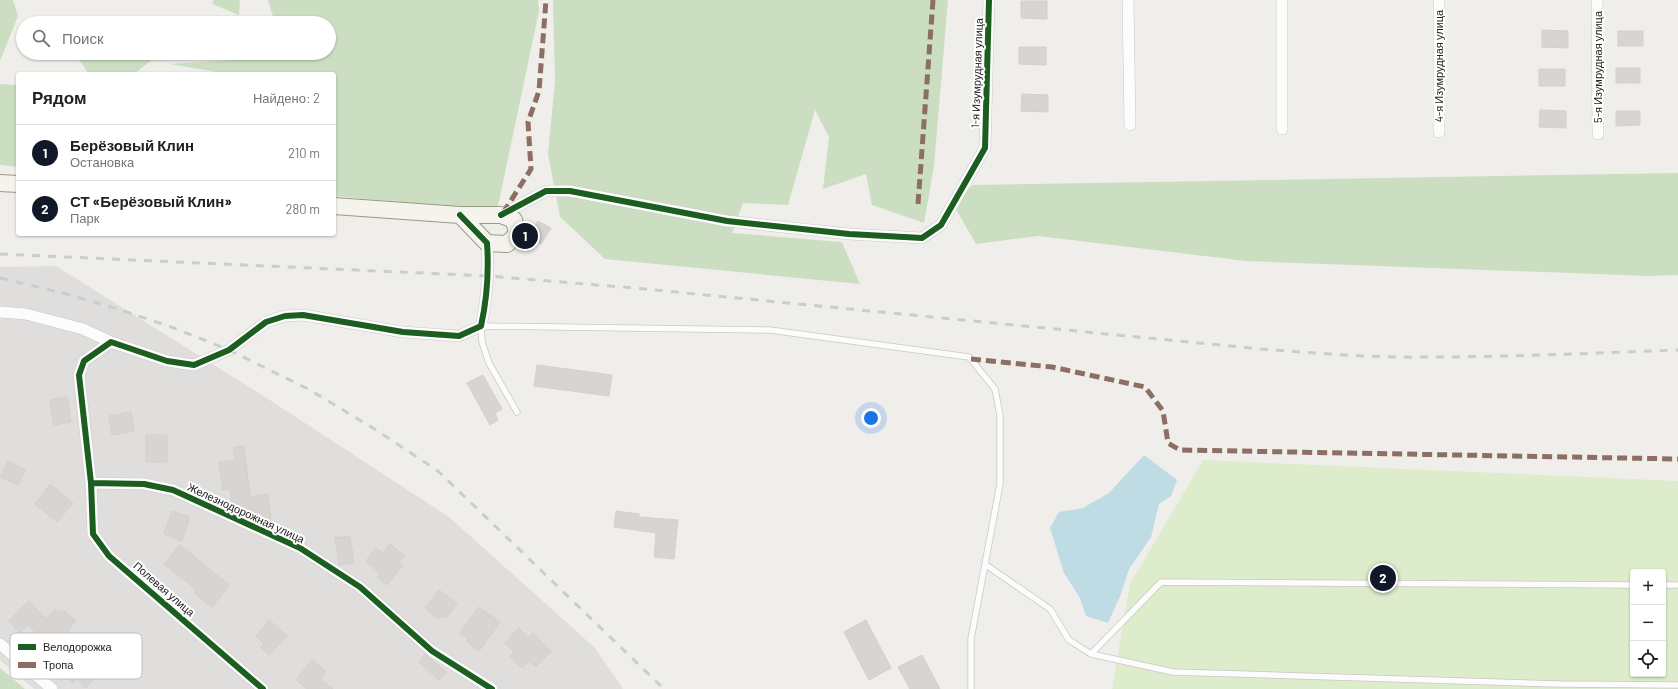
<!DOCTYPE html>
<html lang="ru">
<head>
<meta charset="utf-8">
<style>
  body { margin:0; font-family:Barlow,sans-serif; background:#f6f6f6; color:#202124 }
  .controls { position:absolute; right:12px; bottom:12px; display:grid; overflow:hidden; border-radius:4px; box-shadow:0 1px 3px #0004 }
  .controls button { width:36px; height:36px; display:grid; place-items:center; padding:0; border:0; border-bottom:1px solid #e0e0e0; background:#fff; color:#202124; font:20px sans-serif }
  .you { position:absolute; left:871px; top:418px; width:14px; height:14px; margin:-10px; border:3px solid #fff; border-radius:50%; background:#1a73e8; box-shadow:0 0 0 6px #1a73e833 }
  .badge { display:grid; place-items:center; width:26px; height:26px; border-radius:50%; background:#111827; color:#fff; font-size:13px; font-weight:700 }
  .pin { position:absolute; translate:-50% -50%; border:2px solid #fff; box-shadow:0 1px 4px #0006 }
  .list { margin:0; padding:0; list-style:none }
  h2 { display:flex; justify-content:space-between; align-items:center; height:52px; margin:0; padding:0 16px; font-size:17px }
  h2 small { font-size:13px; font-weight:400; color:#757577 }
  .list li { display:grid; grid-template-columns:26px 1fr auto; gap:12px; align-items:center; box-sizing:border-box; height:56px; padding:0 16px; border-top:1px solid #e0e0e0 }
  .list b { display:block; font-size:15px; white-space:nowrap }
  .list p { margin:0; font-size:13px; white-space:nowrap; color:#757577 }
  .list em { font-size:13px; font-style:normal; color:#757577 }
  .icon { flex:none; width:22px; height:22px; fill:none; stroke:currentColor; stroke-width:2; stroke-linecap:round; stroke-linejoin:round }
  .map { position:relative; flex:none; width:1678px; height:689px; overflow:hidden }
  .search { position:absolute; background:#fff; box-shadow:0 1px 3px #0004; left:16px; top:16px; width:320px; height:44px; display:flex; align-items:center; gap:10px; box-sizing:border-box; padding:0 14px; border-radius:22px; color:#757577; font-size:15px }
  .panel { position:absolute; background:#fff; box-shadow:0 1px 3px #0004; left:16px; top:72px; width:320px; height:164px; border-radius:4px }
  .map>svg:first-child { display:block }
  .residential { fill:#dfdedc }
  .grass { fill:#ddeccb; fill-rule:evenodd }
  .forest { fill:#cbdec1 }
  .water { fill:#bfdbe3 }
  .building { fill:#d7d4d2; stroke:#d3d0cc }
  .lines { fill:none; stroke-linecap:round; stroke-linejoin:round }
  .lane-casing { stroke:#c9c8c7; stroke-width:7 }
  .street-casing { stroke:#c9c8c7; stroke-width:12 }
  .secondary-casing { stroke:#999a82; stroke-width:18 }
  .lane { stroke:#fdfcfc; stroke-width:5.5 }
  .street { stroke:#fdfcfc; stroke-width:11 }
  .secondary { stroke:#f4f4ed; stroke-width:16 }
  .rail { stroke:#ccc; stroke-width:3; stroke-dasharray:8 8; stroke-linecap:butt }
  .quiet { stroke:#8d6e63; stroke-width:5; stroke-dasharray:10 5; stroke-linecap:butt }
  .cycleway-casing { stroke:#fff; stroke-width:8 }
  .cycleway { stroke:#1b5e20; stroke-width:6 }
  .labels { text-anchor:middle; stroke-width:4; stroke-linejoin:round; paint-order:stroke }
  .street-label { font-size:11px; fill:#222; stroke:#fff }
  .key { fill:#fff; stroke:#bdbdbd; stroke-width:1 }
  .key-label { font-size:11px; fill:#222 }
</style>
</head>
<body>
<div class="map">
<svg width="1678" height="689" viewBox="0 0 1678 689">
  <rect width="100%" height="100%" fill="#f0eeeb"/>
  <path class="residential" d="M56 266 265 397 449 517 595 648 623 689H34L0 660V267Z"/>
  <path class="grass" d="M1203 460 1678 481V689H1112L1130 584ZM1633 572H1663V674H1633Z"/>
  <path class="forest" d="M0 0H13L18 16 0 61Z
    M214 0H240L239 15 212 4Z
    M268 0H538L539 11 497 211 334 196V74H228L169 64 284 57 283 53H329V23H275Z
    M553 0H948L934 166 924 223 872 205 866 174 823 189 829 137 815 110 788 205 743 203 732 233 842 242 860 284 605 259 560 217 548 154 555 81Z
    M84 53H145L154 58 134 74H89L77 57Z
    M0 84 18 85V167L0 165Z
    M1678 173V275L1649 276 1246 261 1038 236 976 244 953 204 973 185Z
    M0 668 25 689H0Z"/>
  <path class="water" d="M1144 455 1177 480 1171 496 1159 504 1151 537 1129 569 1121 594 1108 623 1086 616 1080 598 1064 573 1050 528 1059 512 1083 508 1109 493Z"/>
  <path class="building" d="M1021 1H1047V19L1021 18Z
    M1542 30 1568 31V48L1542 47Z
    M1618 31H1643V46H1618Z
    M1019 47H1046V65L1019 64Z
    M1616 68H1640V83H1616Z
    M1539 69H1565V86H1539Z
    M1022 94 1048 95V112L1021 111Z
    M1540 110 1566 111V128L1539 127Z
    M1616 111H1640V125L1616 126Z
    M538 221 551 228 541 244 528 237Z
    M537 365 612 375 609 396 534 386Z
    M483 375 502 409 495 413 498 420 490 425 467 383Z
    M67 397 71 422 54 425 50 400Z
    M131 412 134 431 112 435 109 416Z
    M146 435H167V462H146Z
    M244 446 250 497 268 494 271 521 261 522 260 519H254L249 515 233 510 230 489 223 490 219 462 235 460 233 448Z
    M8 461 25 470 18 485 0 477Z
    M50 484 73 503 57 522 35 504Z
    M172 511 190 517 182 541 164 534Z
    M616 511 639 514V517L678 520 674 559 654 557 656 533 614 527Z
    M350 536 354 563 339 565 335 538Z
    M390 544 405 556 399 562 403 565 387 585 377 577 380 573 366 561 376 548 383 553Z
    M180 545 229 585 212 607 194 593 197 590 164 564Z
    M439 590 457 604 446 618 442 615 439 619 425 608Z
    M29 601 47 619 55 609 59 613 62 610 76 620 56 647 27 625 20 633 9 621Z
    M479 607 500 622 479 651 466 641 468 639 460 633Z
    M269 620 287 636 269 655 261 647 264 644 256 636Z
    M866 620 891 668 869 680 844 632Z
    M519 628 528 638 533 633 551 651 536 667 529 661 522 668 510 656 514 652 505 643Z
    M425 654 446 672 439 680 419 662Z
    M922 655 940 689H910L898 667Z
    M76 659 96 676 86 688 77 679 73 683 62 674Z
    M312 660 326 672 320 679 333 689H307L296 680Z"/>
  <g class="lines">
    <g class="lane-casing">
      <path id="lane" d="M517 412 489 363 482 342 481 326 770 330 969 357 995 389 1000 415V484L971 639V689
        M986 565 1050 609 1069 640 1091 654 1173 672 1560 684 1678 685
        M1663 585H1678
        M1091 654 1161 582 1633 585"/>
    </g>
    <g class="street-casing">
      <path id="street" d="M1128 0 1130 125
        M1282 0V129
        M1439 0V132
        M1597 0 1598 134
        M501 215 546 191H570L727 221 849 234 922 238 941 225 985 148 989 0
        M0 312 26 314 83 329 111 342
        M91 483 144 484 173 490 300 548 360 587 432 651 492 689
        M0 644 52 689
        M263 689 109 556 93 534 91 483 79 375 84 361 111 342 167 361 194 365 229 350 266 322 285 316 303 315 403 332 459 336 481 326C487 299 489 272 487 243"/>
    </g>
    <g class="secondary-casing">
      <path id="secondary" d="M0 183 18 184
        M334 206 460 215H501L514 220 517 234 507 244 487 243 460 215"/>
    </g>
    <use href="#lane" class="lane"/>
    <use href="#street" class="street"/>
    <use href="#secondary" class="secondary"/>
    <path class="rail" d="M0 254 488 276 634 288 1261 349C1316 353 1371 358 1427 357 1511 357 1594 353 1678 350
      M0 278 63 293 118 309 174 328 229 350 308 389 373 428 438 471 664 689"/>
    <path class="quiet" d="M918 204 933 0
      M503 213 531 169 528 122 539 91 546 0
      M971 359 1052 367 1145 387 1163 411 1168 443 1180 450 1678 459"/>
    <g class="cycleway-casing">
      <path id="cycleway" d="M501 215 546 191H570L727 221 849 234 922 238 941 225 985 148 989 0
        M91 483 144 484 173 490 300 548 360 587 432 651 492 689
        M263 689 109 556 93 534 91 483 79 375 84 361 111 342 167 361 194 365 229 350 266 322 285 316 303 315 403 332 459 336 481 326C487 299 489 272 487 243L460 215"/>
    </g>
    <use href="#cycleway" class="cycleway"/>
  </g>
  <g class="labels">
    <g class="street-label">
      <text transform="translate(1439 66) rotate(-90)" y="4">4-я Изумрудная улица</text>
      <text transform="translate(1598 67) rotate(-90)" y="4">5-я Изумрудная улица</text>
      <text transform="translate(977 73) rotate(-88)" y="4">1-я Изумрудная улица</text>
      <text transform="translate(246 513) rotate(25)" y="4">Железнодорожная улица</text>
      <text transform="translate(164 589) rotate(41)" y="4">Полевая улица</text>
    </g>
  </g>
  <rect x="10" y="633" width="132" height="46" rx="6" class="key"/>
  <rect x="18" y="644" width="18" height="6" fill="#1b5e20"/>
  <rect x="18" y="662" width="18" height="6" fill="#8d6e63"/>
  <g class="key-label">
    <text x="43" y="651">Велодорожка</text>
    <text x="43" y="669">Тропа</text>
  </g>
</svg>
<div class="controls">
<button>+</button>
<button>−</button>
<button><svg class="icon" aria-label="locate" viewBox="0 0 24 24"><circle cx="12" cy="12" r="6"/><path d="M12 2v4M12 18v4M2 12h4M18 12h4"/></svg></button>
</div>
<div class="you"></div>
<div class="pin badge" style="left:525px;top:236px">1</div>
<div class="pin badge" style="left:1383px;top:578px">2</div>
<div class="search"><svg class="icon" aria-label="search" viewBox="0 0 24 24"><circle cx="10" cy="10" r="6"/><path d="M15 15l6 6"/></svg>Поиск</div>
<section class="panel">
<h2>Рядом<small>Найдено: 2</small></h2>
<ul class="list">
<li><span class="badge">1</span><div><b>Берёзовый Клин</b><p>Остановка</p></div><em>210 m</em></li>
<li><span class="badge">2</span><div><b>СТ «Берёзовый Клин»</b><p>Парк</p></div><em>280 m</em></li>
</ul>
</section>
</div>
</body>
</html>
